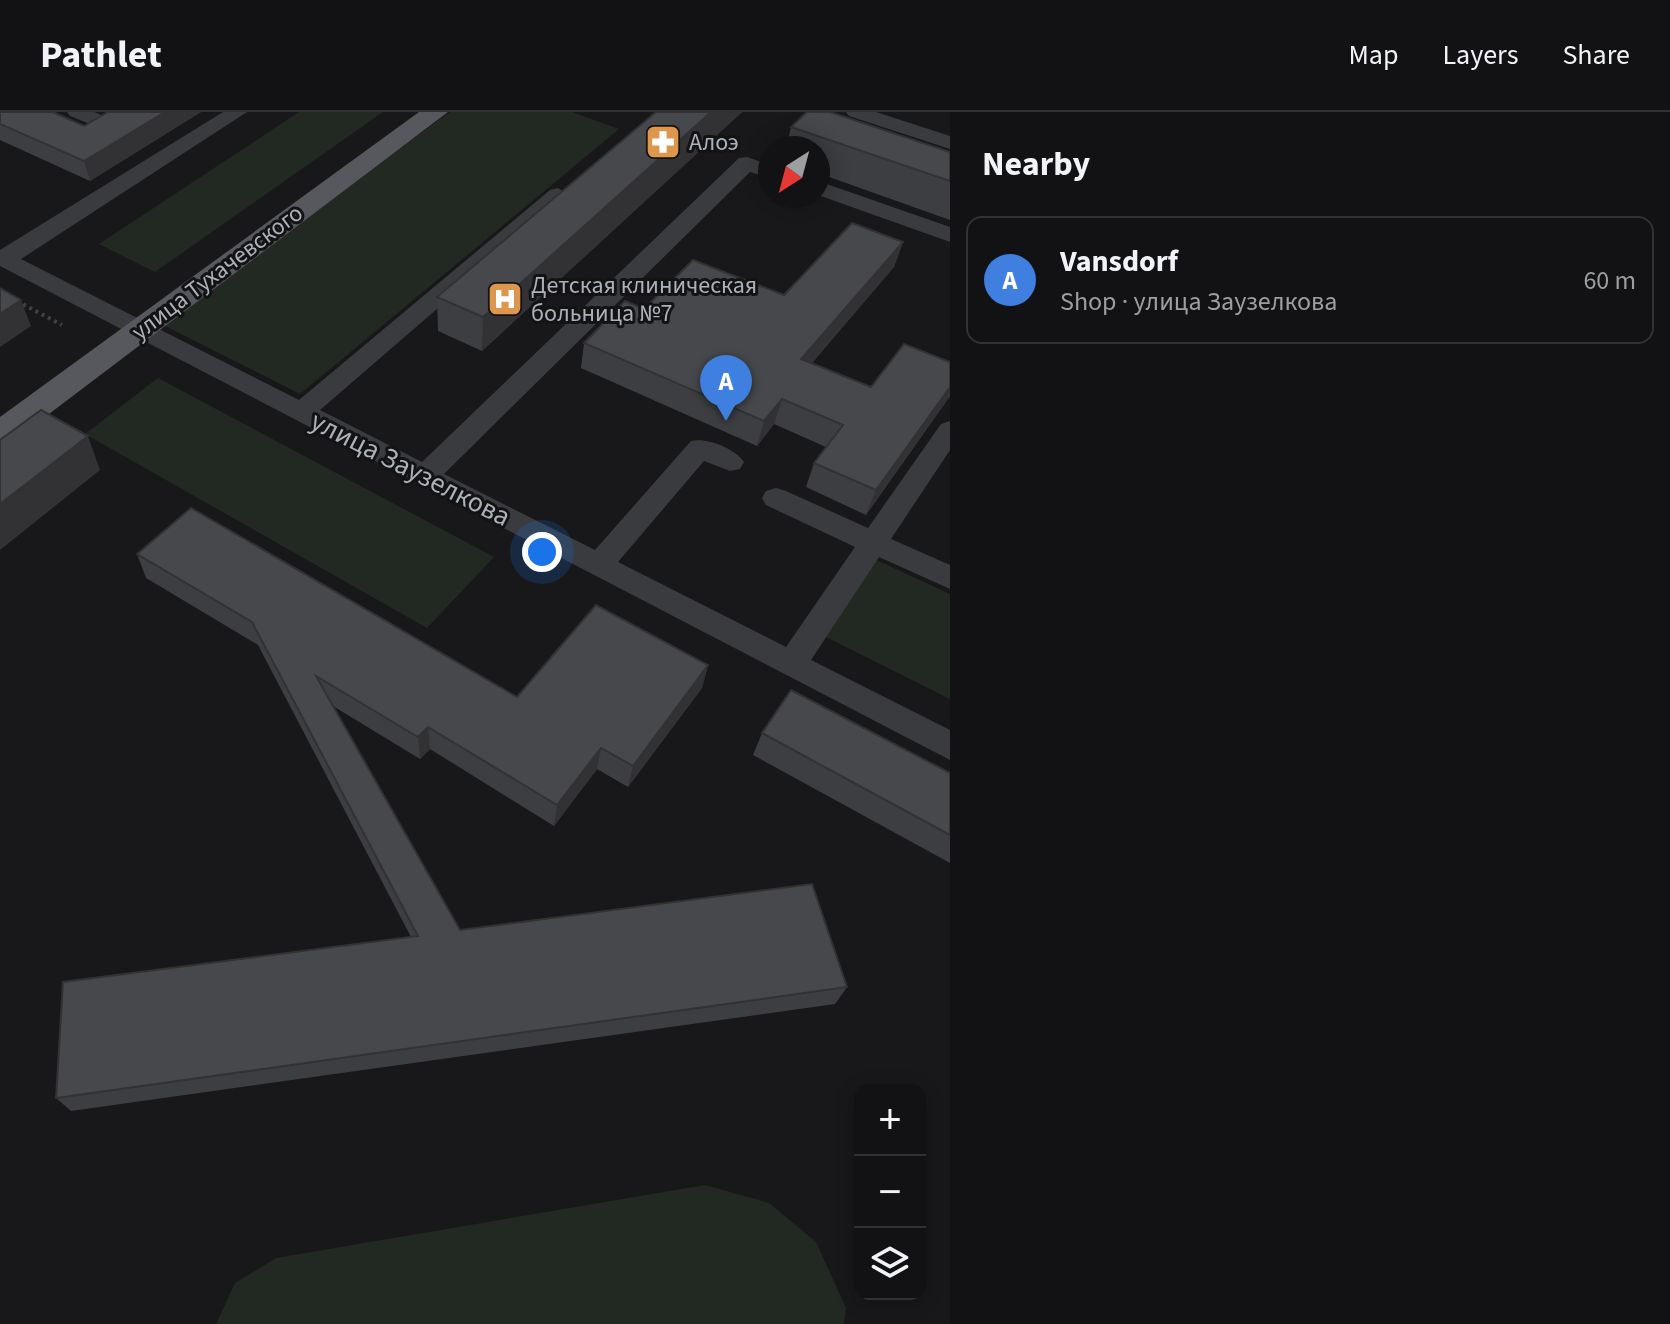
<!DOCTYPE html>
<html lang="en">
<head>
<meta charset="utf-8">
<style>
  body { margin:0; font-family:"Source Sans 3",sans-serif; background:#1f2022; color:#f1f3f6 }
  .controls { position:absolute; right:24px; bottom:24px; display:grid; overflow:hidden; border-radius:16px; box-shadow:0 4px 20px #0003 }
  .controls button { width:72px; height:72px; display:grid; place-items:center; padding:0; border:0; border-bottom:2px solid #313234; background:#121214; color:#f1f3f6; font:40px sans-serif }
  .compass { position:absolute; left:758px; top:24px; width:72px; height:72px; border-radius:50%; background:#121214; box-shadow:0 4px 20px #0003; rotate:216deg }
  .you { position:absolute; left:542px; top:440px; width:28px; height:28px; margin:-20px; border:6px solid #fff; border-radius:50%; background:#1a73e8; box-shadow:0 0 0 12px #1a73e833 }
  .badge { display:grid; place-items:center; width:52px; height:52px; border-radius:50%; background:#d93025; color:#fff; font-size:26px; font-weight:700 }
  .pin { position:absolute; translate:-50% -66px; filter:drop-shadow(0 2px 4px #0008) }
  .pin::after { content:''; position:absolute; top:42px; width:28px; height:24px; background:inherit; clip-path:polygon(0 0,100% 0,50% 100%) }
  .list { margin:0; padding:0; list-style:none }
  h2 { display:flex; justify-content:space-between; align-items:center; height:104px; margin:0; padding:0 32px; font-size:34px }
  h2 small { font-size:26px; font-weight:400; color:#9c9ea0 }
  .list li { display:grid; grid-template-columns:52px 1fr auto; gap:24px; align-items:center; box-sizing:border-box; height:128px; margin:0 16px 16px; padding:0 16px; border:2px solid #313234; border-radius:16px }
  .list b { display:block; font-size:30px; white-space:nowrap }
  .list p { margin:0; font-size:26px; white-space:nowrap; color:#9c9ea0 }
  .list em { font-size:26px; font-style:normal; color:#9c9ea0 }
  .icon { flex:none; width:44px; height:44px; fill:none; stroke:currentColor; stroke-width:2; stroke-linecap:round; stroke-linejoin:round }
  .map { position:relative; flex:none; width:950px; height:1212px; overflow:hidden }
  header { display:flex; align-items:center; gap:48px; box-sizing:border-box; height:112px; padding:0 40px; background:#121214; border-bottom:2px solid #313234 }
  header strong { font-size:38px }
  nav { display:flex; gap:44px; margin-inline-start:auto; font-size:28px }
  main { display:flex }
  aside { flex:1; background:#121214 }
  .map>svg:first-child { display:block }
  .green { fill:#222922 }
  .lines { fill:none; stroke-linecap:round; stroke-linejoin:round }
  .path { stroke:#3f4245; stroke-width:4; stroke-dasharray:3 4; stroke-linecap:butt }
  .minor { fill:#393b3e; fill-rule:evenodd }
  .major { fill:#56585d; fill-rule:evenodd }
  .wall { fill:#3d3e41 }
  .shaded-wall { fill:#323235 }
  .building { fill:#47484c; stroke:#323235; stroke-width:2 }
  .labels { text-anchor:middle; stroke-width:6; stroke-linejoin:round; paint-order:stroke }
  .far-poi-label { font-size:24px; fill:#acb1b8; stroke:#131315; text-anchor:start }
  .far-street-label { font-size:24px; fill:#acb1b8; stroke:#131315 }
  .street-label { font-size:28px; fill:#acb1b8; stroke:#131315 }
</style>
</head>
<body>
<header>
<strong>Pathlet</strong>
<nav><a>Map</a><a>Layers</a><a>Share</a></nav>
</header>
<main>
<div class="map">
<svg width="950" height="1212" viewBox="0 0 950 1212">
  <rect width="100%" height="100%" fill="#18181a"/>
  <path class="green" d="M299 0H383L155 160 99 132Z
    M450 0H572L619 17 300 282 159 211Z
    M158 266 494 445 427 516 85 322Z
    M872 446 950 482V587L820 522Z
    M705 1073 769 1091 816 1130 846 1196 844 1212H216L235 1171 276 1146Z"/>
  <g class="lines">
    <path class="path" d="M17 189 62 213"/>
    <path class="minor" d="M67 0H94L106 5 115 0H140L107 19 70 4Z
      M223 0H247L21 147 299 288 550 78 558 76 569 83 320 298 422 350 739 46 747 45 770 53V66L750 60 444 362 595 438 691 329C706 325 735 336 744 350L740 357 730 359 704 349 618 450 786 535 855 435 766 393 762 386 766 379 776 376 786 379 868 416 941 312 950 309V338L891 427 950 453V477L879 445 811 548 950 618V648L0 154V138Z
      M846 0H876L950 24V37L849 4Z
      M818 69 950 115V130L818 83Z"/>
    <path class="major" d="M419 0H448L12 330 0 333V305Z"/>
  </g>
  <path class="wall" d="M0 0 84 14 108 0H201L90 69 0 28Z
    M656 0H742L482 239 438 219 437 185Z
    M791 15 950 40V108L818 61V36H786Z
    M903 130 894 155 812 251 871 275 950 250V284L866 403 806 375 814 351 826 335 774 312 757 334 581 256 584 231 644 197 784 183Z
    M137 442 517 585 708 553 702 576 628 675 597 657 554 714 430 637 420 647 333 594 460 818 847 875 835 892 71 999 56 986 411 825 258 533 146 466Z
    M762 621 950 661V751L753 643Z"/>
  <path class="shaded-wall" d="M165 0H201L90 69 84 49Z
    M711 0H742L482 239 483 205Z
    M903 130 894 155 793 272 801 247Z
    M21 188 31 214 0 235V202Z
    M950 275V284L866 403 876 378Z
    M782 287 774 312 757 334 764 309Z
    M88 324 100 358 0 438V392Z
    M708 553 702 576 628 675 633 654Z
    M428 615 430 637 420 647 418 625Z
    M601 636 597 657 554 714 557 693Z"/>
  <path class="building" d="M0 0H53L84 14 108 0H165L84 49 0 12Z
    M656 0H711L483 205 437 185Z
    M807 0H830L950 40V69L791 15Z
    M852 111 903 130 801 247 871 275 904 232 950 250V275L876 378 814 351 843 313 782 287 764 309 584 231 625 189 644 197 693 148 784 183Z
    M0 176 21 188 0 202Z
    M41 298 88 324 0 392V328Z
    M191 396 517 585 596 493 708 553 633 654 601 636 557 693 428 615 418 625 316 564 460 818 812 772 847 875 56 986 63 870 418 824 252 510 137 442Z
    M791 578 950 661V723L762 621Z"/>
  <defs>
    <g id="pharmacy-square" transform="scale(1.8)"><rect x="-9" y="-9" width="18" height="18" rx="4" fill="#dd964c" stroke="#131315"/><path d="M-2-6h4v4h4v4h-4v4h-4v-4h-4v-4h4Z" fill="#fff"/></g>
    <g id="hospital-square" transform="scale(1.8)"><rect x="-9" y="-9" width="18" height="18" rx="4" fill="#dd964c" stroke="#131315"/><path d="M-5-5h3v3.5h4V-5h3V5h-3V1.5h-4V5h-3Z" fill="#fff"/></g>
  </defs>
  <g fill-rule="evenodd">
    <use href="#pharmacy-square" x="663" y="30"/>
    <use href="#hospital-square" x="505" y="187"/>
  </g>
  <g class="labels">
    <g class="far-poi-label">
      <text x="689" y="38">Алоэ</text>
      <text x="531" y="181">Детская клиническая<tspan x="531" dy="28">больница №7</tspan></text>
    </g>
    <g class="far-street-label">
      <text transform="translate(217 160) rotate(-37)" y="8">улица Тухачевского</text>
    </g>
    <g class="street-label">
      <text transform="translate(411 356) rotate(27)" y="10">улица Заузелкова</text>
    </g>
  </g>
</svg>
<div class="controls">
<button>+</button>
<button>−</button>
<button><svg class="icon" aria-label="layers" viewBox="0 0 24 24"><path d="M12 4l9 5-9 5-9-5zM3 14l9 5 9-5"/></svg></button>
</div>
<svg class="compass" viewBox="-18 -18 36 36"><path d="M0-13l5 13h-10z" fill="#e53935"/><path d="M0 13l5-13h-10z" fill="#9c9ea0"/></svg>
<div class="you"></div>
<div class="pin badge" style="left:726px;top:309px;background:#3f7fe0">A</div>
</div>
<aside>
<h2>Nearby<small></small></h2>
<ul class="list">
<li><span class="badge" style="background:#3f7fe0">A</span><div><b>Vansdorf</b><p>Shop · улица Заузелкова</p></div><em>60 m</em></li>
</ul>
</aside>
</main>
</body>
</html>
